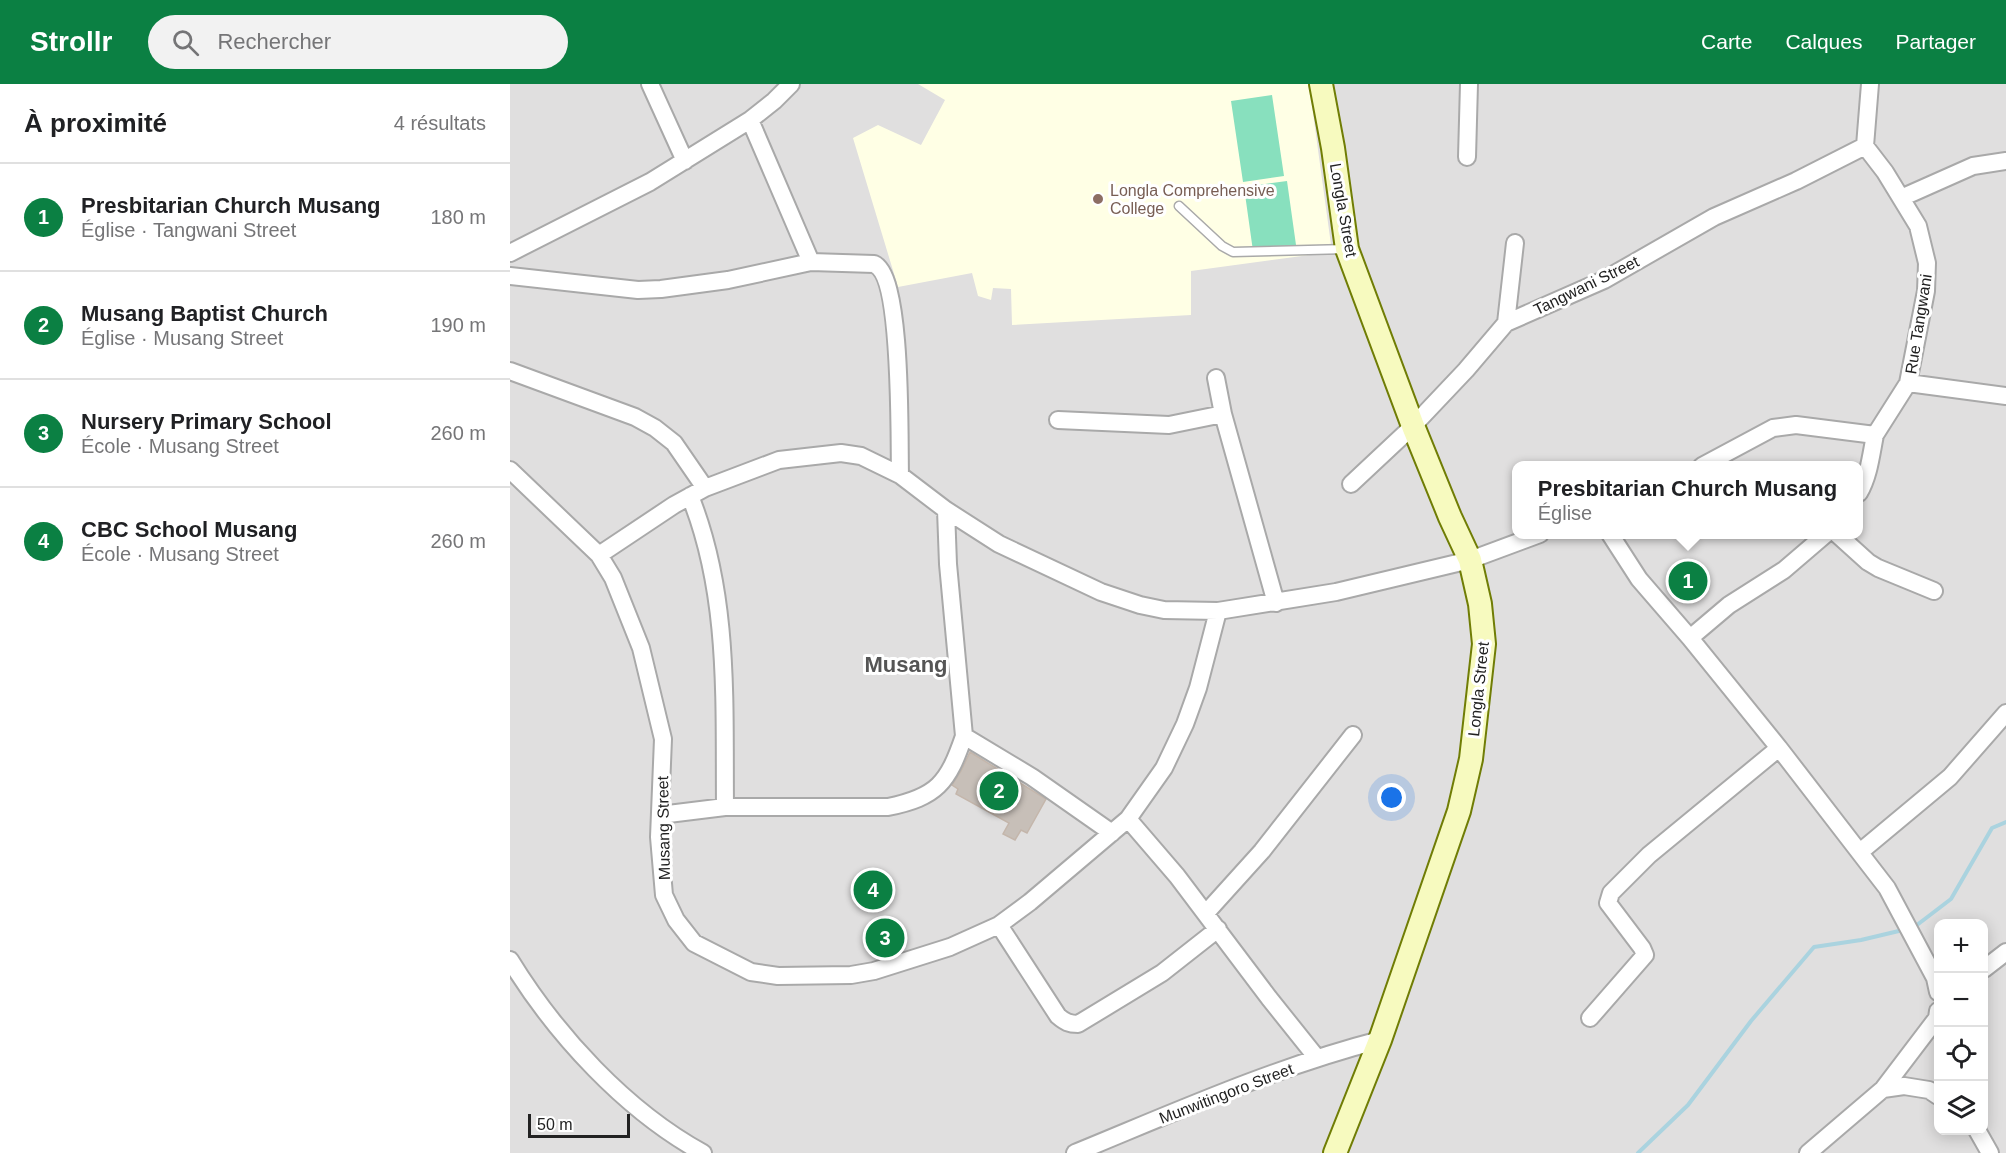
<!DOCTYPE html>
<html lang="fr">
<head>
<meta charset="utf-8">
<style>
  body { margin:0; font-family:Arial,sans-serif; background:#f2f2f2; color:#202124 }
  .controls { position:absolute; right:18px; bottom:18px; display:grid; overflow:hidden; border-radius:12px; box-shadow:0 3px 15px #0003 }
  .controls button { width:54px; height:54px; display:grid; place-items:center; padding:0; border:0; border-bottom:2px solid #e0e0e0; background:#fff; color:#202124; font:30px sans-serif }
  .scale { position:absolute; left:18px; bottom:15px; width:102px; box-sizing:border-box; padding-left:6px; border:3px solid #222; border-top:0; font-size:16px; line-height:21px; white-space:nowrap; color:#222; -webkit-text-stroke:4px #fff; paint-order:stroke }
  .you { position:absolute; left:882px; top:714px; width:21px; height:21px; margin:-15px; border:4px solid #fff; border-radius:50%; background:#1a73e8; box-shadow:0 0 0 9px #1a73e833 }
  .badge { display:grid; place-items:center; width:39px; height:39px; border-radius:50%; background:#0b8043; color:#fff; font-size:20px; font-weight:700 }
  .pin { position:absolute; translate:-50% -50%; border:3px solid #fff; box-shadow:0 2px 6px #0006 }
  .popup { position:absolute; left:1002px; top:377px; width:351px; height:78px; box-sizing:border-box; display:grid; place-content:center; border-radius:12px; background:#fff; filter:drop-shadow(0 2px 4px #0005); font-size:20px; white-space:nowrap; color:#757577 }
  .popup b { font-size:22px; color:#202124 }
  .popup::after { content:''; position:absolute; left:50%; top:100%; margin-left:-12px; border:12px solid transparent; border-top-color:#fff }
  .list { margin:0; padding:0; list-style:none }
  h2 { display:flex; justify-content:space-between; align-items:center; height:78px; margin:0; padding:0 24px; font-size:26px }
  h2 small { font-size:20px; font-weight:400; color:#757577 }
  .list li { display:grid; grid-template-columns:39px 1fr auto; gap:18px; align-items:center; box-sizing:border-box; height:108px; padding:0 24px; border-top:2px solid #e0e0e0 }
  .list b { display:block; font-size:22px; white-space:nowrap }
  .list p { margin:0; font-size:20px; white-space:nowrap; color:#757577 }
  .list em { font-size:20px; font-style:normal; color:#757577 }
  .icon { flex:none; width:33px; height:33px; fill:none; stroke:currentColor; stroke-width:2; stroke-linecap:round; stroke-linejoin:round }
  .map { position:relative; flex:none; width:1496px; height:1069px; overflow:hidden }
  header { display:flex; align-items:center; gap:36px; box-sizing:border-box; height:84px; padding:0 30px; background:#0b8043; color:#fff }
  header strong { font-size:28px }
  nav { display:flex; gap:33px; margin-inline-start:auto; font-size:21px }
  .search { width:420px; height:54px; background:#f2f2f2; display:flex; align-items:center; gap:15px; box-sizing:border-box; padding:0 21px; border-radius:33px; color:#757577; font-size:22px }
  main { display:flex }
  aside { flex:1; background:#fff }
  .map>svg:first-child { display:block }
  .residential { fill:#e0dfdf; fill-rule:evenodd }
  .education { fill:#ffffe5 }
  .pitch { fill:#88e0be }
  .lines { fill:none; stroke-linecap:round; stroke-linejoin:round }
  .stream { stroke:#aad3df; stroke-width:4 }
  .building { fill:#c7bfb8; stroke:#c4b6ab; stroke-width:1.5 }
  .service-casing { stroke:#a9a9a9; stroke-width:11 }
  .minor-casing { stroke:#a9a9a9; stroke-width:20 }
  .secondary-casing { stroke:#707d05; stroke-width:26 }
  .service { stroke:#fff; stroke-width:8 }
  .minor { stroke:#fff; stroke-width:16 }
  .secondary { stroke:#f7fabf; stroke-width:22 }
  .education-dot { fill:#8d6e63; stroke:#fff; stroke-width:2 }
  .labels { text-anchor:middle; stroke-width:6; stroke-linejoin:round; paint-order:stroke }
  .education-label { font-size:16px; fill:#785e54; stroke:#fff; text-anchor:start }
  .street-label { font-size:16px; fill:#222; stroke:#fff }
  .district-label { font-size:22px; font-weight:bold; fill:#555; stroke:#fff }
</style>
</head>
<body>
<header>
<strong>Strollr</strong>
<div class="search"><svg class="icon" aria-label="search" viewBox="0 0 24 24"><circle cx="10" cy="10" r="6"/><path d="M15 15l6 6"/></svg>Rechercher</div>
<nav><a>Carte</a><a>Calques</a><a>Partager</a></nav>
</header>
<main>
<aside>
<h2>À proximité<small>4 résultats</small></h2>
<ul class="list">
<li><span class="badge">1</span><div><b>Presbitarian Church Musang</b><p>Église · Tangwani Street</p></div><em>180 m</em></li>
<li><span class="badge">2</span><div><b>Musang Baptist Church</b><p>Église · Musang Street</p></div><em>190 m</em></li>
<li><span class="badge">3</span><div><b>Nursery Primary School</b><p>École · Musang Street</p></div><em>260 m</em></li>
<li><span class="badge">4</span><div><b>CBC School Musang</b><p>École · Musang Street</p></div><em>260 m</em></li>
</ul>
</aside>
<div class="map">
<svg width="1496" height="1069" viewBox="0 0 1496 1069">
  <rect width="100%" height="100%" fill="#f2efe9"/>
  <path class="residential" d="M0 0H1496V1069H0ZM1007 382H1349V450H1007ZM1428 840H1474V1046H1428Z"/>
  <path class="education" d="M408 0H799L822 168 681 187V231L502 241 501 205 483 204 481 216 468 212 462 189 388 203 343 54 368 41 411 61 435 16Z"/>
  <path class="pitch" d="M762 11 774 92 733 98 721 17Z
    M777 97 786 161 743 167 734 103Z"/>
  <g class="lines">
    <path class="stream" d="M1403 844 1441 815 1482 744 1496 738
      M1128 1069 1178 1021 1241 937 1304 863 1351 856 1393 846"/>
  </g>
  <path class="building" d="M460 668 536 715 517 749 511 746 505 756 493 750 499 739 446 710 448 705 442 701 451 687Z"/>
  <g class="lines">
    <g class="service-casing">
      <path id="service" d="M669 122 712 162 723 168 837 165"/>
    </g>
    <g class="minor-casing">
      <path id="minor" d="M140 0 175 77
        M240 36 301 178
        M957 73 959 0
        M1391 114 1463 82 1496 77
        M0 169 140 98 240 36 264 17 281 0
        M0 192 128 206 151 205 218 196 301 178 364 180C393 192 389 357 390 391
        M996 239 1005 159
        M0 287 125 333 145 344 164 359 195 404
        M706 294 713 330 766 519
        M1398 299 1496 312
        M548 336 659 341 713 330
        M1192 382 1263 344 1286 341 1365 351 1398 299 1416 207 1417 179 1408 142 1375 88 1355 62 1360 0
        M0 386 89 471 103 494 131 564 153 655 149 753 154 811 166 836 184 859 241 888 268 892 341 891 364 887 440 863 489 841 520 818 618 735 654 684 675 640 688 604 708 527
        M841 400 903 342 956 286 996 239 1094 196 1204 133 1286 97 1355 62
        M1349 409C1359 392 1361 371 1365 351
        M180 412C220 511 214 618 215 723
        M1100 450 1129 495 1180 554 1219 521 1274 486 1316 450
        M1327 450 1358 478 1368 484 1424 507
        M89 471 164 421 195 404 269 376 331 369 351 372 390 391 436 426 489 460 591 508 630 521 654 526 708 527 826 508 960 476 1030 450
        M1180 554 1269 664 1377 804 1425 894 1428 908
        M454 652 522 693 602 749
        M150 731 215 723H378C427 713 438 699 454 652L438 480 436 426
        M618 735 667 792 759 914 807 974
        M1350 768 1440 693 1496 629
        M696 829 752 767 843 651
        M489 841 548 932C555 938 559 940 568 940L652 889 708 845
        M0 876C46 951 116 1027 193 1069
        M1474 885 1496 868
        M1080 934 1135 871 1132 864 1098 819 1101 809 1139 771 1269 664
        M1373 1005 1427 934 1428 927
        M1467 1046 1480 1069
        M565 1069C665 1028 765 983 870 956
        M1298 1069 1373 1005 1394 1002 1419 1006 1428 1012"/>
    </g>
    <g class="secondary-casing">
      <path id="secondary" d="M811 0 823 64 837 165 903 342 940 433 960 476 970 520 974 560 961 675 949 727 870 956 825 1069"/>
    </g>
    <use href="#service" class="service"/>
    <use href="#minor" class="minor"/>
    <use href="#secondary" class="secondary"/>
  </g>
  <circle class="education-dot" cx="588" cy="115" r="6"/>
  <g class="labels">
    <g class="education-label">
      <text x="600" y="112">Longla Comprehensive<tspan x="600" dy="18">College</tspan></text>
    </g>
    <g class="street-label">
      <text transform="translate(834 126) rotate(80)" y="6">Longla Street</text>
      <text transform="translate(1076 201) rotate(-26)" y="6">Tangwani Street</text>
      <text transform="translate(1408 240) rotate(-81)" y="6">Rue Tangwani</text>
      <text transform="translate(968 605) rotate(-84)" y="6">Longla Street</text>
      <text transform="translate(153 744) rotate(-91)" y="6">Musang Street</text>
      <text transform="translate(716 1009) rotate(-21)" y="6">Munwitingoro Street</text>
    </g>
    <g class="district-label">
      <text x="396" y="588">Musang</text>
    </g>
  </g>
</svg>
<div class="controls">
<button>+</button>
<button>−</button>
<button><svg class="icon" aria-label="locate" viewBox="0 0 24 24"><circle cx="12" cy="12" r="6"/><path d="M12 2v4M12 18v4M2 12h4M18 12h4"/></svg></button>
<button><svg class="icon" aria-label="layers" viewBox="0 0 24 24"><path d="M12 4l9 5-9 5-9-5zM3 14l9 5 9-5"/></svg></button>
</div>
<div class="scale">50 m</div>
<div class="you"></div>
<div class="pin badge" style="left:1178px;top:497px">1</div>
<div class="popup"><b>Presbitarian Church Musang</b>Église</div>
<div class="pin badge" style="left:489px;top:707px">2</div>
<div class="pin badge" style="left:375px;top:854px">3</div>
<div class="pin badge" style="left:363px;top:806px">4</div>
</div>
</main>
</body>
</html>
